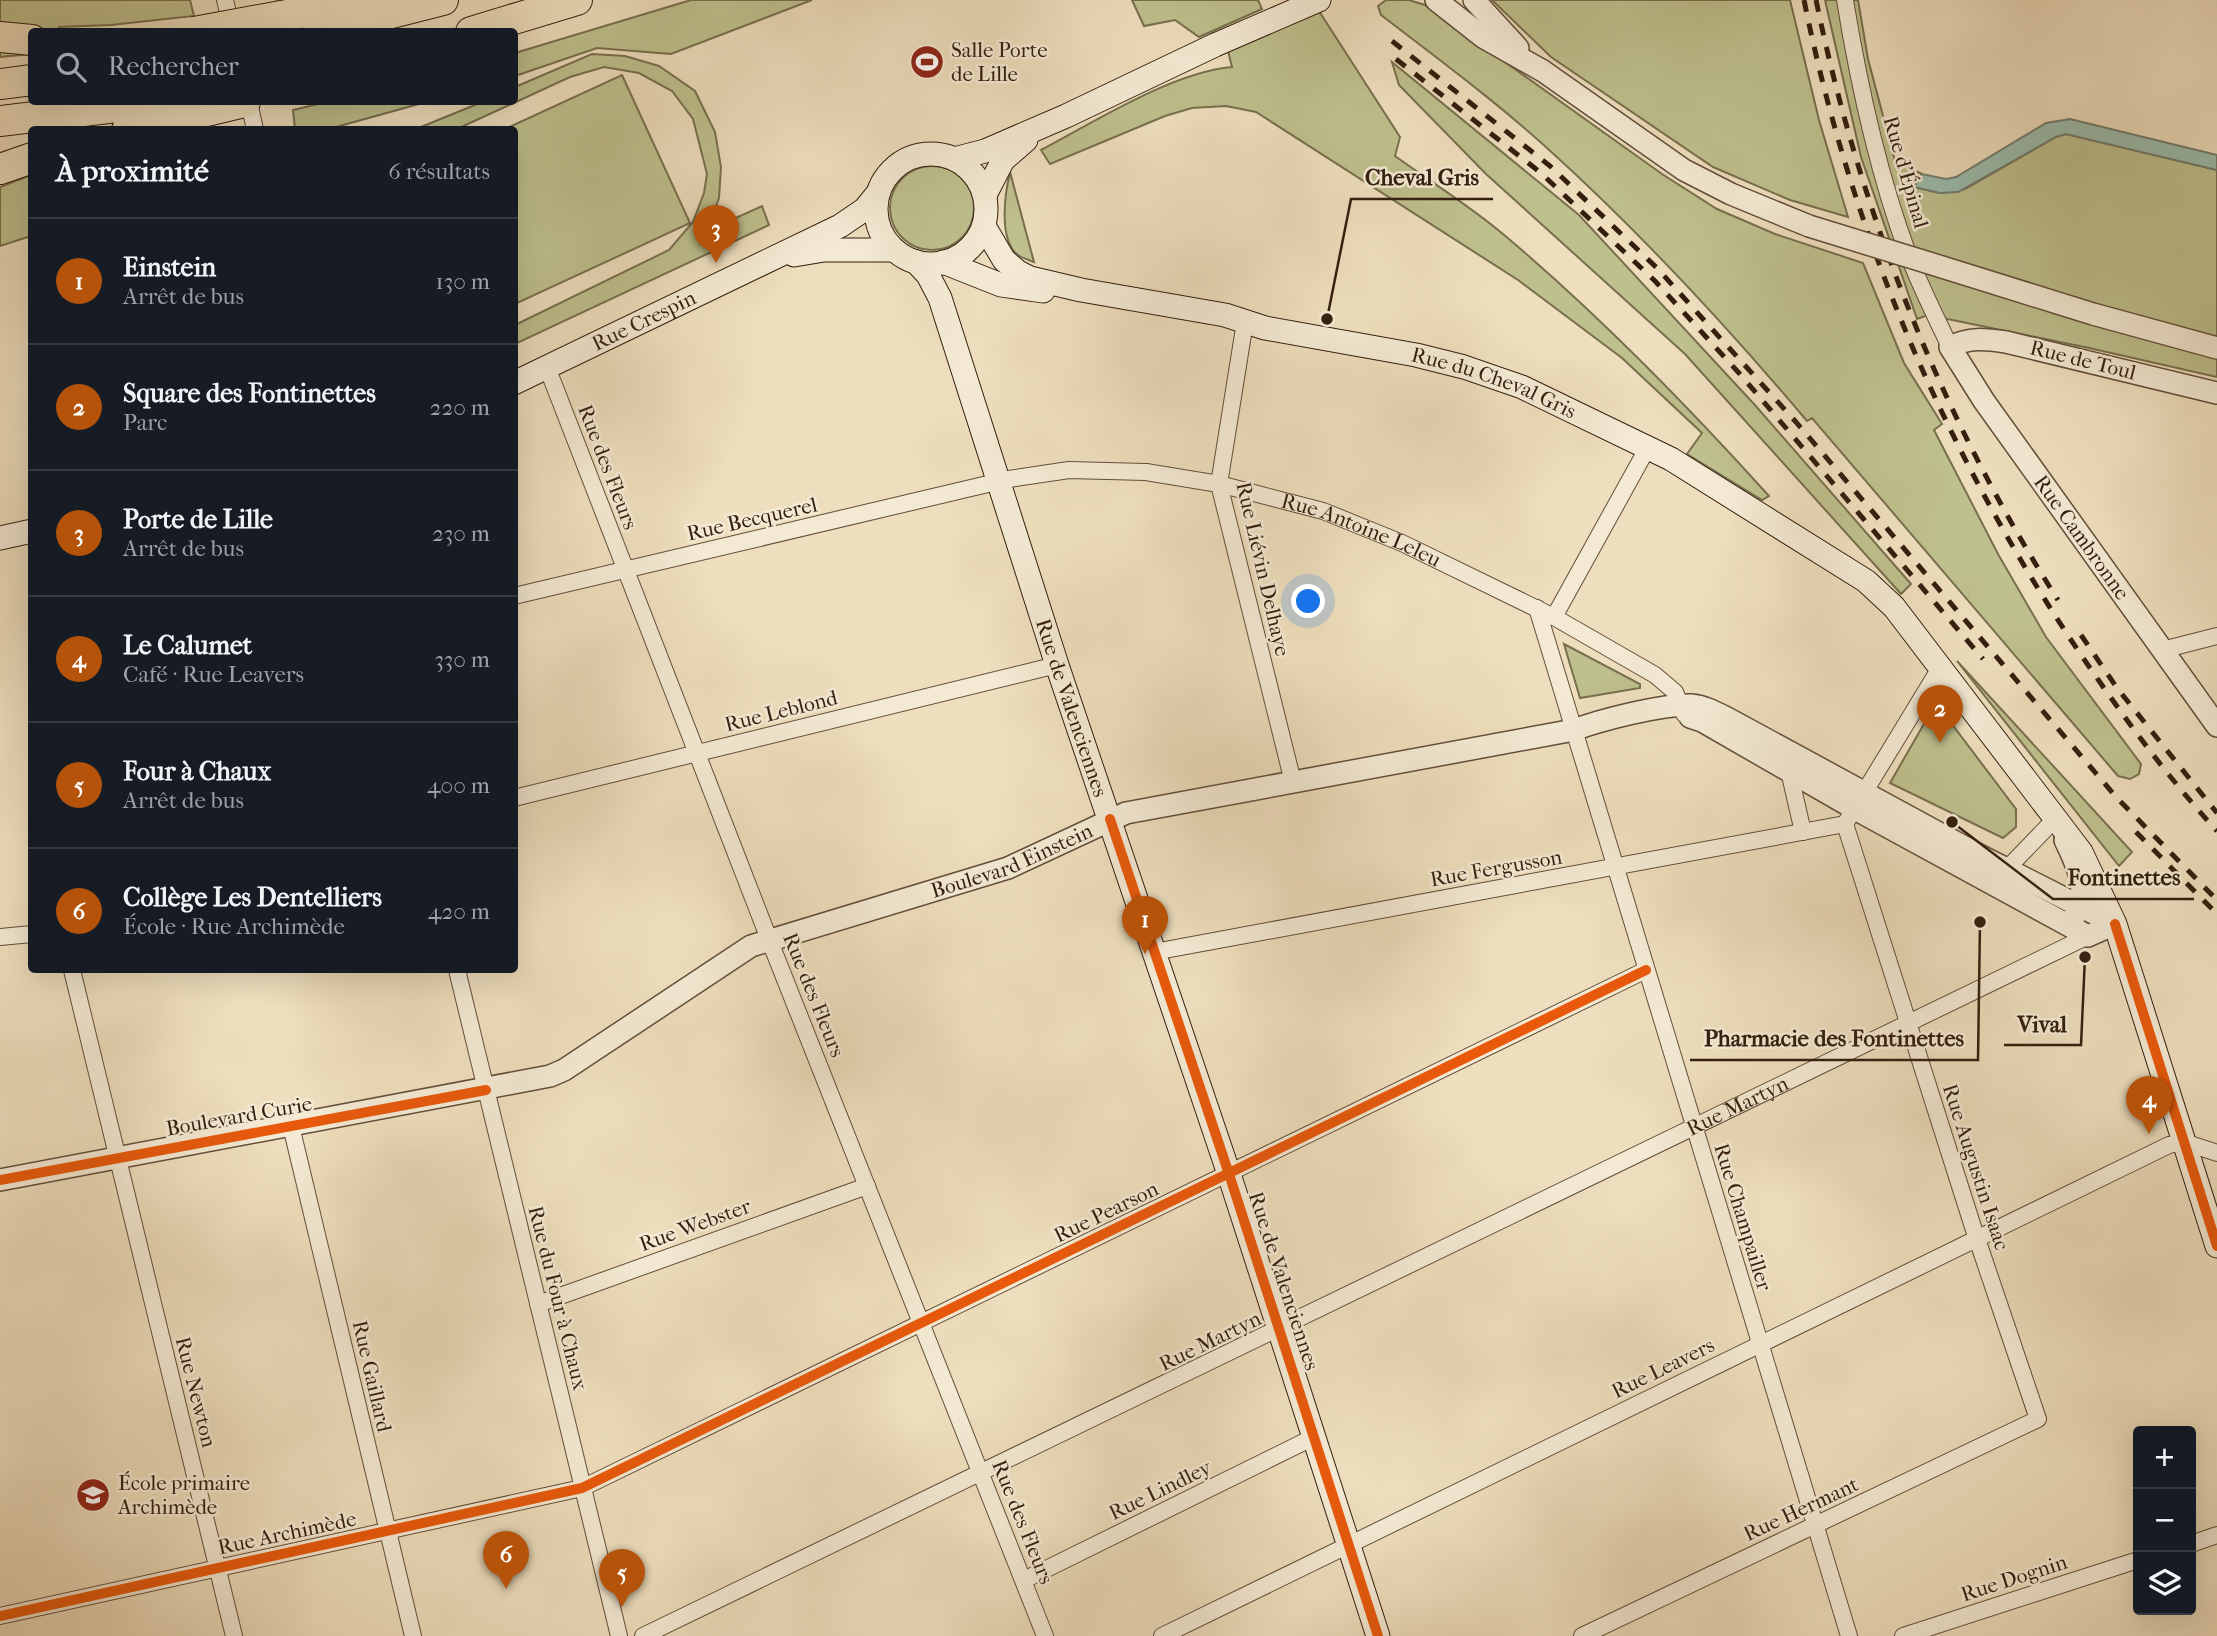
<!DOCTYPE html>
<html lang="fr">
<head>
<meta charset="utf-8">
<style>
  body { margin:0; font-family:"IM FELL French Canon",serif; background:#242831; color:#f1f3f6 }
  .controls { position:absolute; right:21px; bottom:21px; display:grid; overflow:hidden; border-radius:7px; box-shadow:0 7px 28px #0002 }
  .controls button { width:63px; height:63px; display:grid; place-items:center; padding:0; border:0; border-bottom:2px solid #363941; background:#171b24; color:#f1f3f6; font:35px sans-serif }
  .you { position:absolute; left:1309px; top:602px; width:24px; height:24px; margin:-18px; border:5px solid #fff; border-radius:50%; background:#1a73e8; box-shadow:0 0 0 10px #1a73e833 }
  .badge { display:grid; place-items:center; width:46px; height:46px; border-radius:50%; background:#b45309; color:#fff; font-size:23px; font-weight:700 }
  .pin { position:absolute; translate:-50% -58px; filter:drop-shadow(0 2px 4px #0008) }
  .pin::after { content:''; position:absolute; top:37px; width:24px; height:21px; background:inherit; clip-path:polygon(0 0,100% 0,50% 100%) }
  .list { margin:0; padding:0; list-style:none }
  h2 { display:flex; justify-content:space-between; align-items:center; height:91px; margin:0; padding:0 28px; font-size:30px }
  h2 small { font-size:23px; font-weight:400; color:#9ea1a6 }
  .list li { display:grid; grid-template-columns:46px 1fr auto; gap:21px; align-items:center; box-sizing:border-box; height:126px; padding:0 28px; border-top:2px solid #363941 }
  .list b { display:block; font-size:26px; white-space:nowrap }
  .list p { margin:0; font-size:23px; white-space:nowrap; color:#9ea1a6 }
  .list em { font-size:23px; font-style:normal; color:#9ea1a6 }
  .icon { flex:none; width:38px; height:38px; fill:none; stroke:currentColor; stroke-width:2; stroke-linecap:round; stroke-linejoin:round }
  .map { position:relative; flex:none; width:2217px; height:1636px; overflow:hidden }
  .search { position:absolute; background:#171b24; box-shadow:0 7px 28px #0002; left:28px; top:28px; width:490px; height:77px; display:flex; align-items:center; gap:18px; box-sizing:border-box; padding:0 24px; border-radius:7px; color:#9ea1a6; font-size:26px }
  .panel { position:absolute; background:#171b24; box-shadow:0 7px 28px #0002; left:28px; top:126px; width:490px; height:847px; border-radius:7px }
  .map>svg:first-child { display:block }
  .green { fill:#bec08d; stroke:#786f4e; stroke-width:2 }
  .water { fill:#9abcad; stroke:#717d6d; stroke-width:2 }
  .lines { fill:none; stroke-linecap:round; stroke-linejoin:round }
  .minor-casing { stroke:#624e3a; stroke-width:18 }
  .tertiary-casing { stroke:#624e3a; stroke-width:24 }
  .secondary-casing { stroke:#331e0e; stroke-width:25 }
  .motorway-casing { stroke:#331e0e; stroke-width:32 }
  .minor { stroke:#f4ead4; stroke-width:16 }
  .tertiary { stroke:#f4ead4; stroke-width:21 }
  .secondary { stroke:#f4ead4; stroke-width:23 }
  .motorway { stroke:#eedebd; stroke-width:30 }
  .rail { stroke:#331e0e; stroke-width:5; stroke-dasharray:12 12; stroke-linecap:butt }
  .tertiary-bridge-casing { stroke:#624e3a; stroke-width:24; stroke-linecap:butt }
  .motorway-bridge-casing { stroke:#331e0e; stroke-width:32; stroke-linecap:butt }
  .tertiary-bridge { stroke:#f4ead4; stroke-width:21 }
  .motorway-bridge { stroke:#eedebd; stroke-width:30 }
  .cycleway-casing { stroke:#f4ead4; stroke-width:15 }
  .cycleway { stroke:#e8590c; stroke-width:10 }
  .labels { text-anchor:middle; stroke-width:5; stroke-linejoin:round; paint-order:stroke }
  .poi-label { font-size:21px; fill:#331e0e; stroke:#f4ead4; text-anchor:start }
  .street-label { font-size:21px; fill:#331e0e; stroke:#f4ead4 }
  .leader { fill:none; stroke:#331e0e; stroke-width:2.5 }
  .callout-dot { fill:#331e0e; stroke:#f4ead4; stroke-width:2.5 }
  .callout-label { font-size:23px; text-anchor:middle; font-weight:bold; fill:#331e0e; stroke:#f4ead4; stroke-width:5; stroke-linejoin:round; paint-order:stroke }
</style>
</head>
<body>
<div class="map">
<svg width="2217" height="1636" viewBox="0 0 2217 1636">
  <rect width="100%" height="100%" fill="#eedebd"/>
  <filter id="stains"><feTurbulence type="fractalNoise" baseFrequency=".00286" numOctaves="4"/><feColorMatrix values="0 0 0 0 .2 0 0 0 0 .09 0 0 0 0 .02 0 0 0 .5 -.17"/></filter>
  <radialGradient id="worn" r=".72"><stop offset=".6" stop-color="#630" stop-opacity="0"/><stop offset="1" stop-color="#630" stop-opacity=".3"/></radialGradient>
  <path class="green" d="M0 0H190L194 16 111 25 59 27 58 31 32 32 31 54 0 57Z
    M691 0H812L671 54 597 48 515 76V53Z
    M1132 0H1258L1262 9 1199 37 1175 20 1144 26Z
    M1386 0H1409L1425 5 1662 174 1717 209 1775 234 1863 263 1904 363 1942 424 1934 430 1998 554 2046 637 2141 764 2139 774 2130 779 2118 776 1812 418 1807 421C1726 325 1640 232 1547 148 1494 100 1437 58 1381 15L1378 6Z
    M1492 0H1790L1819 120 1848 217 1790 200 1713 167 1551 57Z
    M1825 0H1858L1868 59 1895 161 1922 174 1914 187 1940 193 1965 189 2056 137 2066 134 2217 170V377L2089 348 1928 315 1917 319 1861 157Z
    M1317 8 1400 137 1395 156C1431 182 1470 206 1503 234 1598 314 1686 404 1769 496L1762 500 1687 454 1702 433 1622 358 1518 280 1256 112 1226 106 1192 108 1165 116 1050 164 1041 150C1094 122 1173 72 1232 67L1228 51Z
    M592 54 625 56 659 66 695 91 715 132 721 167 719 198 707 231 762 206 769 225 515 344V325L669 250 693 222 704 193 707 174 693 119 672 91 639 73 604 67 570 77 457 129H416L482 102H514L515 87Z
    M1392 62 1579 215 1754 404 1911 584 1901 594 1685 354 1486 174 1399 85Z
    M622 75 690 223 515 304 514 130 505 129Z
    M326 102H426L329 129H295L293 110Z
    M890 208a42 42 0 1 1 84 0a42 42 0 1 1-84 0Z
    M1010 172 1034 262C1029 260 1022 258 1018 255 998 240 1005 193 1010 172Z
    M31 175V236L0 246V187Z
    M1564 644 1640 684V688L1580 698Z
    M1957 661 2132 852 2119 866Z
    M1936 703 2016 809V827L2003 838 1890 783Z"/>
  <path class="water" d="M2070 119 2217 155V170L2066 134 2056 137 1958 192 1940 193 1914 187 1922 174 1946 179 1956 177 2046 123Z"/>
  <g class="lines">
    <g class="minor-casing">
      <g id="minor">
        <path d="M225 0 232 29"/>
        <path d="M1845 0C1859 86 1878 173 1908 254 1920 286 1936 317 1950 347"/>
        <path d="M249 102 255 130"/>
        <path d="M1245 322 1219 484 1293 782"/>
        <path d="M547 367 769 939 1045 1636"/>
        <path id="s1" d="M514 596 1009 479 1069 470 1146 472 1219 484 1323 511 1402 543 1554 617 1655 675 1675 692 1684 714"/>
        <path d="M1537 608 1849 1636"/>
        <path d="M1554 617 1648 447"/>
        <path d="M2162 650 2217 636"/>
        <path d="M1789 771 1803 832"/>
        <path d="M514 798 1057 665"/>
        <path d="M2001 875 2055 819"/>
        <path d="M0 937 32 934"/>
        <path d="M1154 952 1845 824"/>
        <path d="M72 970 234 1636"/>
        <path d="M457 970 619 1636"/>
        <path d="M291 1126 413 1636"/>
        <path d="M538 1304 867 1186"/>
        <path d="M2191 1544 2217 1535"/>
        <path d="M1024 1580 1314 1437"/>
        <path d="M0 1616 582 1488 1646 970"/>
        <path id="s2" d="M643 1636 2088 936"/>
        <path d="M1162 1636 2169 1145 2184 1142 2217 1153"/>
        <path d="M1582 1636 2038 1419 1973 1227 1845 824 1940 668"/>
        <path d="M1903 1636 2138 1560"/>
      </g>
    </g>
    <g class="tertiary-casing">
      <g id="tertiary">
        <path d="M1436 0 1483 37 1543 71 1684 170 1731 194 1809 226"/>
        <path d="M1474 0 1518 48"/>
        <path d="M1942 267 2093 314 2217 348"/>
        <path id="s3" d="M2217 393 2006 342C1985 339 1969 337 1950 347L1984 401 2217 726"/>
        <path d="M1690 717 1702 721 1855 809 2088 936 2115 924"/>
        <path d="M2065 840C2077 866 2091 891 2074 917"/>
        <path id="s4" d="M0 1180 550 1076 564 1070 751 946 1008 868 1126 813 1574 730C1600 720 1663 704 1691 705 1704 706 1715 712 1727 718L1981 856 2115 924"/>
      </g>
    </g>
    <g class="secondary-casing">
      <g id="secondary">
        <circle cx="931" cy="209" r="55"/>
        <path d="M954 159 985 151 1066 116 1215 45 1319 0"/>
        <path d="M985 195 1003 160 1026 140"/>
        <path id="s5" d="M984 226 1004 260 1018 272 1030 278 1081 290 1225 315 1265 328 1416 355 1464 367 1522 387 1671 459 1866 581 1894 607 2081 852 2115 924 2217 1246"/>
        <path d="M794 255 824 250H894"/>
        <path id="s6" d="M916 262 928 275 940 298 1057 665 1229 1174 1378 1636"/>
        <path d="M943 262 1001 285 1043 291"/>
        <path id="s7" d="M514 383 840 226 865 209 878 193"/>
        <path d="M0 538 32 531"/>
      </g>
    </g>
    <g class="motorway-casing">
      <path id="motorway" d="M281 16 376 0
        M317 32 443 0
        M471 32 577 0
        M0 37 32 40
        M0 84 32 80
        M0 121 158 102
        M127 130 245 102
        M0 169 32 158"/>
    </g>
    <use href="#minor" class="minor"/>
    <use href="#tertiary" class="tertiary"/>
    <use href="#secondary" class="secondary"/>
    <use href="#motorway" class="motorway"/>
    <path class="rail" d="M1804 0C1850 228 1941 443 2069 637 2114 704 2162 771 2217 831
      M1816 0C1860 213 1941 417 2058 600
      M1392 41 1550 166 1657 268 1796 422 2117 798 2217 900
      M1396 59 1541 173 1655 281 1739 373 1983 659
      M2081 635 2117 688 2217 813
      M2136 832 2217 914"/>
    <g class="tertiary-bridge-casing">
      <path id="tertiary-bridge" d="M1809 226 1942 267"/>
    </g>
    <g class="motorway-bridge-casing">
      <path id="motorway-bridge" d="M194 32 281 16"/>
    </g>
    <use href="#tertiary-bridge" class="tertiary-bridge"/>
    <use href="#motorway-bridge" class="motorway-bridge"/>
    <g class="cycleway-casing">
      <path id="cycleway" d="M1110 819 1229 1174 1378 1636
        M2115 924 2217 1246
        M0 1180 486 1090
        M0 1616 582 1488 1646 970"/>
    </g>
    <use href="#cycleway" class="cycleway"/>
  </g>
  <defs>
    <g id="stadium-disc" transform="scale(1.75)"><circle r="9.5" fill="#8f2418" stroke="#f4ead4"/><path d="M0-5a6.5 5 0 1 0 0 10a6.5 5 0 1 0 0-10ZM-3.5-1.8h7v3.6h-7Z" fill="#fff"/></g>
    <g id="school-disc" transform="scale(1.75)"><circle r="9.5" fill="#8f2418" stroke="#f4ead4"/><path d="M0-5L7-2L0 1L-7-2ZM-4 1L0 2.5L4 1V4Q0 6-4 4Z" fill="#fff"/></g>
  </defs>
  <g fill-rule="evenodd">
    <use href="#stadium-disc" x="927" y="62"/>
    <use href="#school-disc" x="93" y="1495"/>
  </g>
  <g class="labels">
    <g class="poi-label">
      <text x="951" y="57">Salle Porte<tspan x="951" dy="24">de Lille</tspan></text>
      <text x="118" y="1490">École primaire<tspan x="118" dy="24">Archimède</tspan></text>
    </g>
    <g class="street-label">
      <text transform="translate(1906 172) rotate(74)" y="7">Rue d'Épinal</text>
      <text dy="7" stroke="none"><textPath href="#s7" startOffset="144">Rue Crespin</textPath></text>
      <text transform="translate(2083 360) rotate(14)" y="7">Rue de Toul</text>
      <text dy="7" stroke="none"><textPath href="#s5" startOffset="548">Rue du Cheval Gris</textPath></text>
      <text transform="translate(608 467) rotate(69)" y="7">Rue des Fleurs</text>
      <text transform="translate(752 519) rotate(-13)" y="7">Rue Becquerel</text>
      <text dy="7" stroke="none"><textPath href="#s1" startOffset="870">Rue Antoine Leleu</textPath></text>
      <text dy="7" stroke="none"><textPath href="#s3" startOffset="506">Rue Cambronne</textPath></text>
      <text transform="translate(1263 569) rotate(77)" y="7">Rue Liévin Delhaye</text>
      <text dy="7" stroke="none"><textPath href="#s6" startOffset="474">Rue de Valenciennes</textPath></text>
      <text transform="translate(781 711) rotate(-14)" y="7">Rue Leblond</text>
      <text dy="7" stroke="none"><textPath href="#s4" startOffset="1074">Boulevard Einstein</textPath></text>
      <text transform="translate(1496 868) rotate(-10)" y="7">Rue Fergusson</text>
      <text transform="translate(814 995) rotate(68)" y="7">Rue des Fleurs</text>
      <text dy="7" stroke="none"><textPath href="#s2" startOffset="1216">Rue Martyn</textPath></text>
      <text transform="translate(239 1116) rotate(-10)" y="7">Boulevard Curie</text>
      <text transform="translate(1976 1167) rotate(72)" y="7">Rue Augustin Isaac</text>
      <text transform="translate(1106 1212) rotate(-26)" y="7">Rue Pearson</text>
      <text transform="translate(1743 1217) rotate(73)" y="7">Rue Champailler</text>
      <text transform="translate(695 1225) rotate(-20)" y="7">Rue Webster</text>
      <text transform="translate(1284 1281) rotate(72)" y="7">Rue de Valenciennes</text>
      <text transform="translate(558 1298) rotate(76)" y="7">Rue du Four à Chaux</text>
      <text transform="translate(1210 1341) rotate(-26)" y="7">Rue Martyn</text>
      <text transform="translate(1663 1368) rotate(-26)" y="7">Rue Leavers</text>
      <text transform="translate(372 1376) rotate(77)" y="7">Rue Gaillard</text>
      <text transform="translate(196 1392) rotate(76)" y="7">Rue Newton</text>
      <text transform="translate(1160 1490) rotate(-26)" y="7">Rue Lindley</text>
      <text transform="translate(1801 1509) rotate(-25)" y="7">Rue Hermant</text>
      <text transform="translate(1023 1522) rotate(68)" y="7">Rue des Fleurs</text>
      <text transform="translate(287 1533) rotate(-12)" y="7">Rue Archimède</text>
      <text transform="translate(2014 1578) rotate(-18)" y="7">Rue Dognin</text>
    </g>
  </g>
  <path class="leader" d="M1327 319L1351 199H1493M1952 822L2053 899H2194M2085 957L2081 1045H2004M1980 922L1978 1060H1690"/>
  <g class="callout-dot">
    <circle cx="1327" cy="319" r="7"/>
    <circle cx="1952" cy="822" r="7"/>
    <circle cx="2085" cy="957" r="7"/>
    <circle cx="1980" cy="922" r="7"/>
  </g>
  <g class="callout-label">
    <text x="1422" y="185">Cheval Gris</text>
    <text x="2124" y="885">Fontinettes</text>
    <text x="2042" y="1032">Vival</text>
    <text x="1834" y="1046">Pharmacie des Fontinettes</text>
  </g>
  <rect width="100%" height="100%" filter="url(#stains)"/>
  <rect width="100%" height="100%" fill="url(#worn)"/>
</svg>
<div class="controls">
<button>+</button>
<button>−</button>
<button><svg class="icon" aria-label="layers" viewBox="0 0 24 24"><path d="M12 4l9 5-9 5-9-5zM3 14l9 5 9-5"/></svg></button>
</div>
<div class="you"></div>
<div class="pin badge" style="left:1145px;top:954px">1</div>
<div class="pin badge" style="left:1940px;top:743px">2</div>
<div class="pin badge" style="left:716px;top:263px">3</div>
<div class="pin badge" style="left:2149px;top:1134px">4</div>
<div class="pin badge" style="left:622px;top:1607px">5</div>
<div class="pin badge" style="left:506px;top:1589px">6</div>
<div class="search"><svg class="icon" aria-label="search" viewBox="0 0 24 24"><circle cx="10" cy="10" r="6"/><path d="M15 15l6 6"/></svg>Rechercher</div>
<section class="panel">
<h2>À proximité<small>6 résultats</small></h2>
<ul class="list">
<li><span class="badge">1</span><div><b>Einstein</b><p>Arrêt de bus</p></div><em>130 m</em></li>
<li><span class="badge">2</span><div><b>Square des Fontinettes</b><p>Parc</p></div><em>220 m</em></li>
<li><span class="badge">3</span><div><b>Porte de Lille</b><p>Arrêt de bus</p></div><em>230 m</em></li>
<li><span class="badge">4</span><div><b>Le Calumet</b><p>Café · Rue Leavers</p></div><em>330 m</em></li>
<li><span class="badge">5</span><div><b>Four à Chaux</b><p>Arrêt de bus</p></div><em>400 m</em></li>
<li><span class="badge">6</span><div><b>Collège Les Dentelliers</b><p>École · Rue Archimède</p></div><em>420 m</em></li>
</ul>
</section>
</div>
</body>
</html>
